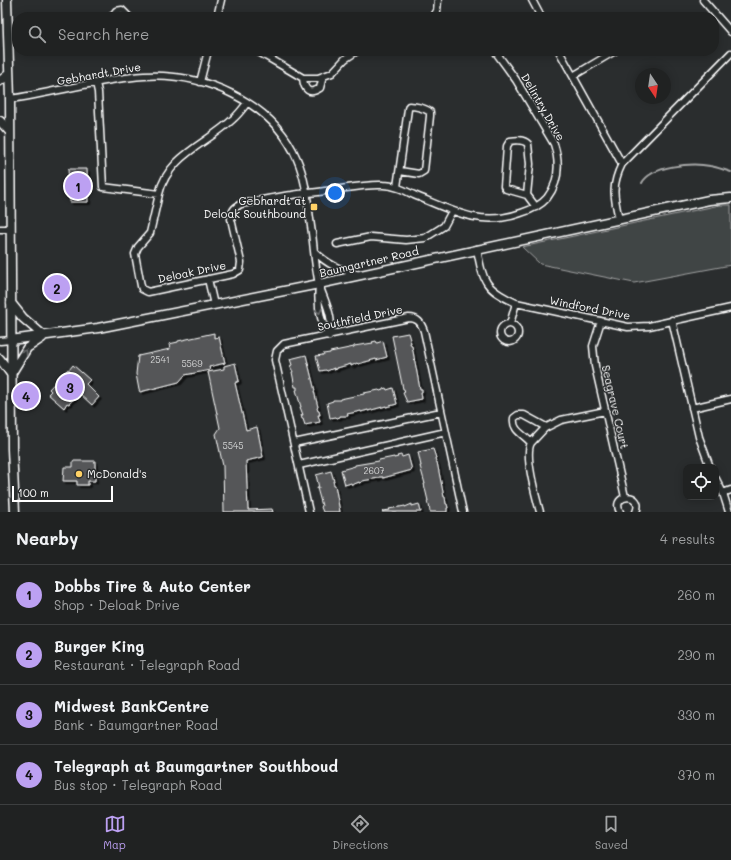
<!DOCTYPE html>
<html lang="en">
<head>
<meta charset="utf-8">
<style>
  body { margin:0; font-family:Mali,sans-serif; background:#2d2f2f; color:#f1f3f6 }
  .controls { position:absolute; right:12px; bottom:12px; display:grid; overflow:hidden; border-radius:8px; box-shadow:0 2px 10px #0003 }
  .controls button { width:36px; height:36px; display:grid; place-items:center; padding:0; border:0; border-bottom:1px solid #3d3f40; background:#202222; color:#f1f3f6; font:20px sans-serif }
  .compass { position:absolute; left:635px; top:68px; width:36px; height:36px; border-radius:50%; background:#202222; box-shadow:0 2px 10px #0003; rotate:167deg }
  .scale { position:absolute; left:12px; bottom:10px; width:101px; box-sizing:border-box; padding-left:4px; border:2px solid #fff; border-top:0; font-size:11px; line-height:14px; white-space:nowrap; color:#fff; -webkit-text-stroke:3px #2a2d2e; paint-order:stroke }
  .you { position:absolute; left:335px; top:193px; width:14px; height:14px; margin:-10px; border:3px solid #fff; border-radius:50%; background:#1a73e8; box-shadow:0 0 0 6px #1a73e833 }
  .badge { display:grid; place-items:center; width:26px; height:26px; border-radius:50%; background:#bca0f2; color:#111; font-size:13px; font-weight:700 }
  .pin { position:absolute; translate:-50% -50%; border:2px solid #fff; box-shadow:0 1px 4px #0006 }
  .list { margin:0; padding:0; list-style:none }
  h2 { display:flex; justify-content:space-between; align-items:center; height:52px; margin:0; padding:0 16px; font-size:17px }
  h2 small { font-size:13px; font-weight:400; color:#a2a4a5 }
  .list li { display:grid; grid-template-columns:26px 1fr auto; gap:12px; align-items:center; box-sizing:border-box; height:60px; padding:0 16px; border-top:1px solid #3d3f40 }
  .list b { display:block; font-size:15px; white-space:nowrap }
  .list p { margin:0; font-size:13px; white-space:nowrap; color:#a2a4a5 }
  .list em { font-size:13px; font-style:normal; color:#a2a4a5 }
  .icon { flex:none; width:22px; height:22px; fill:none; stroke:currentColor; stroke-width:2; stroke-linecap:round; stroke-linejoin:round }
  .map { position:relative; flex:none; width:731px; height:512px; overflow:hidden }
  .search { position:absolute; background:#202222; box-shadow:0 2px 10px #0003; left:12px; right:12px; top:12px; height:44px; display:flex; align-items:center; gap:10px; box-sizing:border-box; padding:0 14px; border-radius:16px; color:#a2a4a5; font-size:15px }
  .sheet { height:292px; background:#202222 }
  nav { display:flex; justify-content:space-around; align-items:center; box-sizing:border-box; height:56px; border-top:1px solid #3d3f40; background:#202222; font-size:11px; color:#a2a4a5 }
  nav a { display:grid; justify-items:center; gap:2px }
  nav .on { color:#bca0f2 }
  .map>svg:first-child { display:block }
  .green { fill:#414445; stroke:#a0a2a2 }
  .lines { fill:none; stroke-linecap:round; stroke-linejoin:round }
  .stream { stroke:#a6a7a7; stroke-width:2 }
  .building { fill:#555758; stroke:#fff; filter:url(#shadow) }
  .minor-casing { stroke:#fff; stroke-width:9 }
  .major-casing { stroke:#fff; stroke-width:11 }
  .minor { stroke:#2a2d2e; stroke-width:6 }
  .major { stroke:#2a2d2e; stroke-width:8 }
  .oneway { stroke:#6a6c6d }
  .poi-dot { fill:#ffd166; stroke:#2a2d2e; stroke-width:1.5 }
  .labels { text-anchor:middle; stroke-width:3; stroke-linejoin:round; paint-order:stroke }
  .number-label { font-size:9px; fill:#d4d5d5 }
  .street-label { font-size:11px; fill:#fff; stroke:#2a2d2e }
  .poi-label { font-size:11px; fill:#fff; stroke:#2a2d2e; text-anchor:end }
</style>
</head>
<body>
<div class="map">
<svg width="731" height="512" viewBox="0 0 731 512">
  <defs>
    <filter id="shadow"><feDropShadow dx="2.5" dy="2.5" stdDeviation="0" flood-color="#0009"/></filter>
  </defs>
  <rect width="100%" height="100%" fill="#2a2d2e"/>
  <filter id="ink" filterUnits="userSpaceOnUse"><feTurbulence type="fractalNoise" baseFrequency=".025" numOctaves="2"/><feDisplacementMap in="SourceGraphic" scale="8" xChannelSelector="R" yChannelSelector="G"/><feConvolveMatrix kernelMatrix="1 2 1 2 8 2 1 2 1" color-interpolation-filters="sRGB"/></filter>
  <g filter="url(#ink)">
    <path class="green" d="M720 205H731V265L634 283 540 264 522 247Z"/>
    <g class="lines">
      <path class="stream" d="M642 183C651 166 692 162 710 166 717 167 724 170 731 172"/>
    </g>
    <path class="building" d="M68 169H87L88 202H70Z
      M214 333V338L219 337 225 363 209 367 210 370 185 375 179 382 140 392 139 390 136 374 138 356 170 349 169 344 178 342V341Z
      M408 333 411 343H410L411 346H412L420 389H422V392H421L422 399 407 402 403 393 405 392 404 389H403L392 336Z
      M376 341 377 343 383 341 387 357 376 360V359L358 364 357 363 351 366V364L337 368V369L334 370V368L327 371 326 370 320 371 316 356 323 355V354L330 353V352L354 347V346L373 343 372 342Z
      M306 355 315 391H314L318 407 317 408 318 411H319L320 415H318L320 422 305 425 303 419H302L301 415H303L300 407H301L296 390H297V387H295L292 372H293L290 366 292 365 290 359Z
      M235 363 239 381 235 383 246 430 257 427 263 457 246 461 248 510 272 509 273 512H224L223 466 216 434 220 428 208 372 224 369V366Z
      M73 365 90 380 86 384 99 397 92 405 79 393 69 404 67 403 64 408 48 394 51 391 49 389 68 369 69 370Z
      M386 388 387 390 393 388 397 404 386 407V406L368 411V410L361 412V411L347 414 348 416H340V417L337 418 336 417 330 418 327 403 333 401V400H340V399L364 394V393L379 390 380 391 383 390V389Z
      M433 449 436 458H435L436 462H437L444 497H445L446 504H447L448 508H447V512H430L429 504 428 505 427 501H428L424 484H425L420 466H421L418 452Z
      M401 455 402 457 408 455 412 470 383 478V477H379V478L362 481V482L359 483V482L352 485 351 483 345 485 341 470 355 466V465L379 461V460L394 457V458L398 457 397 456Z
      M73 461H95V481H88V485H77V481H63L64 467H73Z
      M331 471 334 481H333L334 485H335L340 512H323L321 507 322 506 317 488H319L316 475Z
      M412 504V506L419 504 421 512H382L383 511 390 510 389 509 405 506V507Z"/>
    <g class="lines">
      <g class="minor-casing">
        <path id="minor" d="M532 0 541 17
          M703 0 731 32
          M112 17 113 15 116 11 122 10 129 17
          M217 17 221 0
          M433 17 437 11 438 0
          M257 51 303 78H318L332 73 345 59 357 51
          M559 51 622 164
          M573 76 615 51
          M303 78C304 90 309 95 320 88L323 76
          M200 82 208 51
          M96 83 98 92 103 187 159 194 150 233 138 247 135 254 141 286 142 289 148 292 233 274 240 270 241 262 231 219C232 210 234 208 241 204 258 201 275 197 292 195 303 193 314 193 325 191 344 189 364 184 383 185 394 185 404 190 414 195 451 210 481 228 521 213 531 210 540 206 547 198 560 181 560 163 554 144L516 80 495 51
          M10 99C54 93 99 79 144 76 203 72 273 102 297 159 307 182 308 208 312 233 314 249 315 267 319 284 324 301 335 317 329 336
          M397 187 408 109 409 106C415 106 425 108 430 112V116L424 171 419 174 400 171
          M159 194C168 155 207 144 233 119 239 114 243 108 247 103
          M527 195 506 189 504 186 507 146 510 141C516 140 523 139 528 144L530 164 527 195 536 207
          M619 219C614 197 611 186 622 164L731 53
          M0 229H11
          M337 244 371 237 406 240 425 238 444 226 452 211
          M477 249C483 282 485 289 516 303L628 327 649 326 731 308
          M315 252C329 266 340 269 359 275
          M208 279 214 305
          M319 286C317 304 319 320 329 336
          M672 320 699 437 710 467
          M601 321 593 346 595 366 625 497
          M500 333a9 9 0 1 1 18 0a9 9 0 1 1-18 0Z
          M510 324 516 303
          M0 341 11 340
          M692 408 731 399
          M294 443 441 412
          M531 443C524 434 512 431 514 418L518 415H524L546 427
          M299 465 446 432
          M716 479 723 493 729 512
          M723 493 731 490
          M309 512 275 360 277 351 284 344 409 318C418 318 421 323 424 331L463 512
          M540 512C536 497 524 455 531 443L545 428 561 420 605 411
          M620 512C610 493 645 492 636 512"/>
      </g>
      <g class="major-casing">
        <path id="major" d="M7 0 10 99 12 449 15 512
          M0 81 9 74
          M0 121 10 132
          M11 303 23 318 44 336
          M11 340 98 328 319 284 709 200 731 198
          M0 359 11 374
          M11 374 27 348 42 338"/>
      </g>
      <use href="#minor" class="minor"/>
      <use href="#major" class="major"/>
    </g>
    <defs><path id="oneway-chevron" d="M-2-3.5L2.5 0L-2 3.5" fill="none" stroke-width="1.6" stroke-linecap="round" stroke-linejoin="round"/></defs>
    <g class="oneway">
      <use href="#oneway-chevron" transform="translate(319 311) rotate(77)"/>
      <use href="#oneway-chevron" transform="translate(25 352) rotate(-54)"/>
    </g>
  </g>
  <g class="poi-dot">
    <rect x="310" y="203" width="8" height="8" rx="2"/>
    <circle cx="79" cy="474" r="4"/>
  </g>
  <g class="labels">
    <g class="number-label">
      <text x="160" y="363">2541</text>
      <text x="192" y="367">5569</text>
      <text x="233" y="449">5545</text>
      <text x="374" y="474">2607</text>
    </g>
    <g class="street-label">
      <text transform="translate(99 74) rotate(-10)" y="4">Gebhardt Drive</text>
      <text transform="translate(543 107) rotate(60)" y="4">Delintry Drive</text>
      <text transform="translate(369 262) rotate(-13)" y="4">Baumgartner Road</text>
      <text transform="translate(192 272) rotate(-12)" y="4">Deloak Drive</text>
      <text transform="translate(590 308) rotate(11)" y="4">Windford Drive</text>
      <text transform="translate(360 318) rotate(-12)" y="4">Southfield Drive</text>
      <text transform="translate(615 407) rotate(77)" y="4">Seagrave Court</text>
    </g>
    <g class="poi-label">
      <text x="306" y="205">Gebhardt at<tspan x="306" dy="13">Deloak Southbound</tspan></text>
      <text x="87" y="478" text-anchor="start">McDonald's</text>
    </g>
  </g>
</svg>
<div class="controls">
<button><svg class="icon" aria-label="locate" viewBox="0 0 24 24"><circle cx="12" cy="12" r="6"/><path d="M12 2v4M12 18v4M2 12h4M18 12h4"/></svg></button>
</div>
<svg class="compass" viewBox="-18 -18 36 36"><path d="M0-13l5 13h-10z" fill="#e53935"/><path d="M0 13l5-13h-10z" fill="#a2a4a5"/></svg>
<div class="scale">100 m</div>
<div class="you"></div>
<div class="pin badge" style="left:78px;top:186px">1</div>
<div class="pin badge" style="left:57px;top:288px">2</div>
<div class="pin badge" style="left:70px;top:387px">3</div>
<div class="pin badge" style="left:26px;top:396px">4</div>
<div class="search"><svg class="icon" aria-label="search" viewBox="0 0 24 24"><circle cx="10" cy="10" r="6"/><path d="M15 15l6 6"/></svg>Search here</div>
</div>
<section class="sheet">
<h2>Nearby<small>4 results</small></h2>
<ul class="list">
<li><span class="badge">1</span><div><b>Dobbs Tire &amp; Auto Center</b><p>Shop · Deloak Drive</p></div><em>260 m</em></li>
<li><span class="badge">2</span><div><b>Burger King</b><p>Restaurant · Telegraph Road</p></div><em>290 m</em></li>
<li><span class="badge">3</span><div><b>Midwest BankCentre</b><p>Bank · Baumgartner Road</p></div><em>330 m</em></li>
<li><span class="badge">4</span><div><b>Telegraph at Baumgartner Southboud</b><p>Bus stop · Telegraph Road</p></div><em>370 m</em></li>
</ul>
</section>
<nav>
<a class="on"><svg class="icon" aria-label="map" viewBox="0 0 24 24"><path d="M3 6l6-2 6 2 6-2v14l-6 2-6-2-6 2zM9 4v14M15 6v14"/></svg>Map</a>
<a><svg class="icon" aria-label="directions" viewBox="0 0 24 24"><path d="M12 3l9 9-9 9-9-9zM9 14v-3h6M13 9l2 2-2 2"/></svg>Directions</a>
<a><svg class="icon" aria-label="saved" viewBox="0 0 24 24"><path d="M7 4h10v16l-5-4-5 4z"/></svg>Saved</a>
</nav>
</body>
</html>
